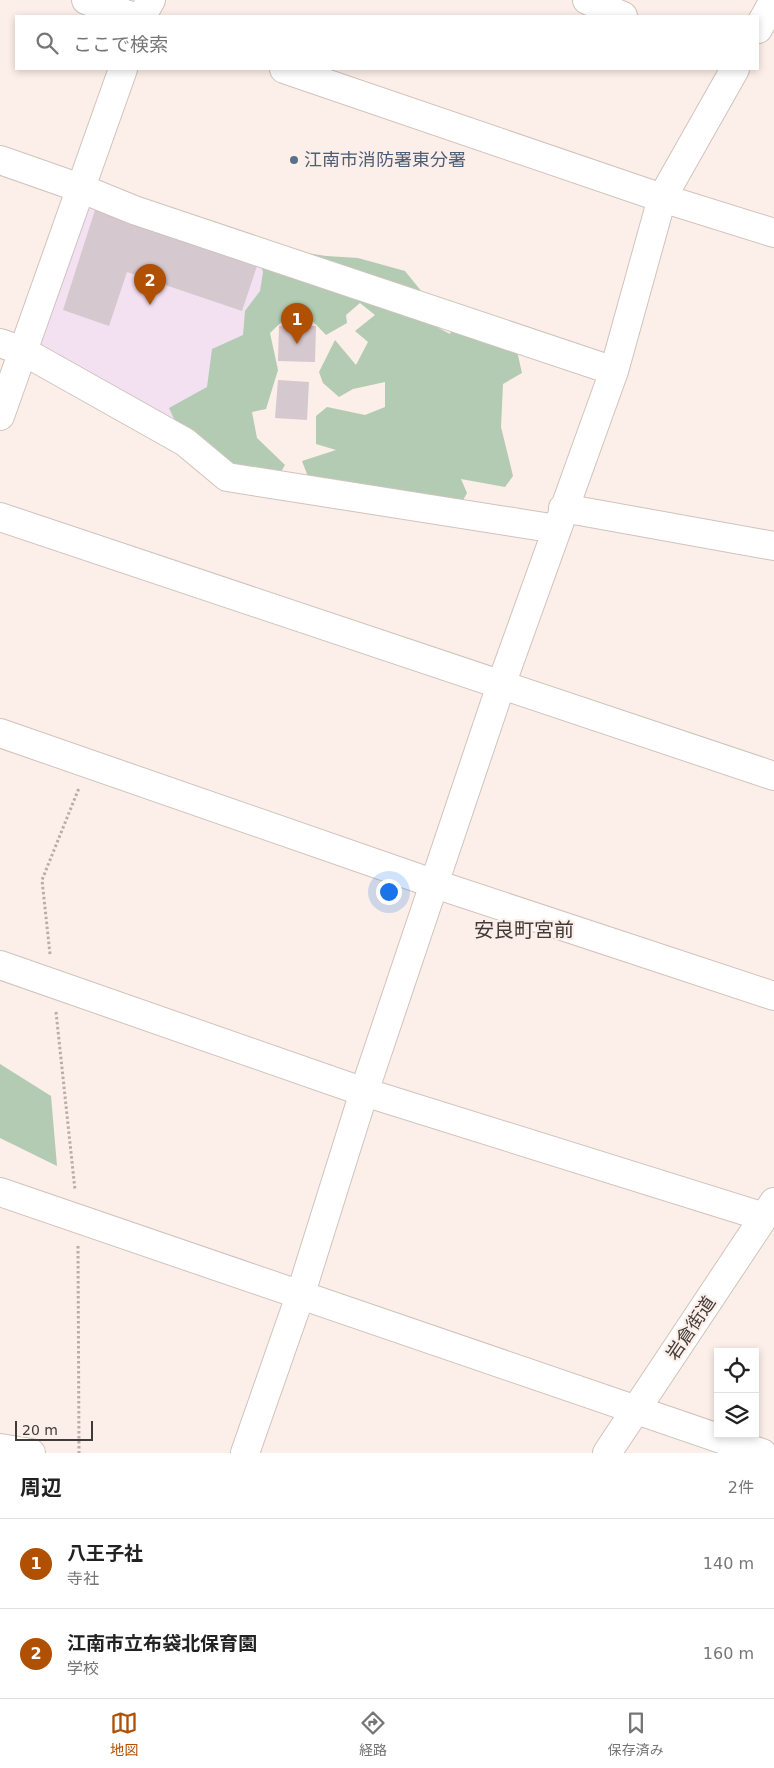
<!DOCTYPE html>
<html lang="ja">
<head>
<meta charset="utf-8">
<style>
  body { margin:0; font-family:"DejaVu Sans","Noto Sans JP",sans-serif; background:#f2f2f2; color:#222 }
  .controls { position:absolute; right:15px; bottom:15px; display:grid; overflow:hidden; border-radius:0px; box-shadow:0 2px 8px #0003 }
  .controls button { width:45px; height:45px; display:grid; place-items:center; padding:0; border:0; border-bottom:1px solid #e0e0e0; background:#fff; color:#222; font:25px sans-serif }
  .scale { position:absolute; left:15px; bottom:12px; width:78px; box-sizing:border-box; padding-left:5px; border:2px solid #403b38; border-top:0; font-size:14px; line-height:18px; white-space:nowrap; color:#403b38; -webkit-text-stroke:4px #fceee8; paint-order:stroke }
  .you { position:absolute; left:388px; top:891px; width:18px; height:18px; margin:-12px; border:4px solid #fff; border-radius:50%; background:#1a73e8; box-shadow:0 0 0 8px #1a73e833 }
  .badge { display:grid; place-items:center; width:32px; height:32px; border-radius:50%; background:#af5003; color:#fff; font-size:16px; font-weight:700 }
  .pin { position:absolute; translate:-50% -41px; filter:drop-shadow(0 1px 2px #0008) }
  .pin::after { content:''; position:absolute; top:26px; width:18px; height:15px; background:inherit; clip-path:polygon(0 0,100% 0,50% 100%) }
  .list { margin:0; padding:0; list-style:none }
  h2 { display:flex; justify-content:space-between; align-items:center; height:65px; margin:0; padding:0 20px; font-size:21px }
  h2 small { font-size:16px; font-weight:400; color:#767676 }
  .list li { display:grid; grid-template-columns:32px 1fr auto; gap:15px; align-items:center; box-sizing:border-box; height:90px; padding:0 20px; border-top:1px solid #e0e0e0 }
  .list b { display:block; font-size:19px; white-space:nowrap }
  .list p { margin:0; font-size:16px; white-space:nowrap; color:#767676 }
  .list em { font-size:16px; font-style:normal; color:#767676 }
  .icon { flex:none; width:28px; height:28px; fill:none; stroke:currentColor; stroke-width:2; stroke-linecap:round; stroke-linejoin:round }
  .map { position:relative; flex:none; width:774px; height:1453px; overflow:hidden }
  .search { position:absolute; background:#fff; box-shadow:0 2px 8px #0003; left:15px; right:15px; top:15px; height:55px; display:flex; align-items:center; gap:12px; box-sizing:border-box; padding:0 18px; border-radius:0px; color:#767676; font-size:19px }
  .sheet { height:245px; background:#fff }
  nav { display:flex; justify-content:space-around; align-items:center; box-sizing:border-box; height:70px; border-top:1px solid #e0e0e0; background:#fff; font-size:14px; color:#767676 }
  nav a { display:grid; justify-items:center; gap:2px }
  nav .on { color:#af5003 }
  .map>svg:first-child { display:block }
  .education { fill:#f3e1f2 }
  .green { fill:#b2cbb2 }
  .building { fill:#d5c8ce }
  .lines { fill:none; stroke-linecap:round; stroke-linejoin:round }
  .street-casing { stroke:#d0c3bd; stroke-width:30 }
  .secondary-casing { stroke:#d0c3bd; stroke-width:30 }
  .path { stroke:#b8aea9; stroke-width:3; stroke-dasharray:2.5 2.5; stroke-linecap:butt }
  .street { stroke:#fff; stroke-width:28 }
  .secondary { stroke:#fff; stroke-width:28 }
  .service-dot { fill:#5c6f8a; stroke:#fceee8; stroke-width:2 }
  .labels { text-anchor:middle; stroke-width:4.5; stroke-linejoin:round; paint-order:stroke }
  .service-label { font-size:18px; fill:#4e5e75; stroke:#fceee8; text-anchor:start }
  .street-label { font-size:18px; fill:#403b38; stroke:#fceee8 }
  .quarter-label { font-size:20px; fill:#403b38; stroke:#fceee8 }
</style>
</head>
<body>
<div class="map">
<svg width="774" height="1453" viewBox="0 0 774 1453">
  <rect width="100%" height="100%" fill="#fceee8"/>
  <path class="education" d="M80 188 278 258 207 460 23 351Z"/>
  <path class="green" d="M274 248 326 256 358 258 405 271 422 292C421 318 428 323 450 334L456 318 514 338 522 373 503 384 501 427 513 476 505 487 461 479 467 493 456 513 310 482 302 461 336 450 316 444V416L327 407 365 415 385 407V382L353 389 339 397 323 383 319 372 335 340 356 365 368 342 355 331 375 315 360 303 346 315 347 323 326 335 298 306 270 333 278 370 266 409 252 412 257 438 285 465 276 480 235 470 185 442 169 408 207 387 212 349 243 335 245 311 260 291 263 272 257 251Z
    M0 1064 51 1096 57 1166 0 1138Z"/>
  <path class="building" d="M95 210 258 263 242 311 127 272 109 326 63 310Z
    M279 326H316L315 362 278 361Z
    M278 380 309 382 307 420 275 418Z"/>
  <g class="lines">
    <g class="street-casing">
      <path id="street" d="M587 0 623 16
        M758 29 774 0
        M0 160 80 188 134 210 614 371
        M0 343 23 351 185 442 227 477 557 529
        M0 416 123 69
        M563 508 774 546
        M0 517 774 776
        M0 733 435 884 774 996
        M0 965 364 1092 764 1217
        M0 1192 762 1453
        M0 1448 31 1453
        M245 1453 300 1296 364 1092 501 685 614 371 662 198 735 69"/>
    </g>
    <g class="secondary-casing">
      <path id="secondary" d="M86 0 131 16
        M142 16 151 0
        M284 69 662 198 774 233
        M607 1453 774 1202"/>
    </g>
    <path class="path" d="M50 954 42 880 79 788
      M56 1012 75 1190
      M78 1246 79 1453"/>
    <use href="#street" class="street"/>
    <use href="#secondary" class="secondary"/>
  </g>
  <circle class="service-dot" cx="294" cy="160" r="5"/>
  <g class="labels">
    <g class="service-label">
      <text x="304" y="166">江南市消防署東分署</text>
    </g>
    <g class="street-label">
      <text transform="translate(691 1328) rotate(-56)" y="6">岩倉街道</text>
    </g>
    <g class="quarter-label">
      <text x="524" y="937">安良町宮前</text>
    </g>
  </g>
</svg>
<div class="controls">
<button><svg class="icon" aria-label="locate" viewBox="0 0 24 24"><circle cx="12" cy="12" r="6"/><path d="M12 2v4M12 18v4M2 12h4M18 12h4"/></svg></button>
<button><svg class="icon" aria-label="layers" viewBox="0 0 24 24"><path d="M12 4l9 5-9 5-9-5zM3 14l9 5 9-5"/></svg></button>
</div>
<div class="scale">20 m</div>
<div class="you"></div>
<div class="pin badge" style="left:297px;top:344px">1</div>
<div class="pin badge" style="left:150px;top:305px">2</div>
<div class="search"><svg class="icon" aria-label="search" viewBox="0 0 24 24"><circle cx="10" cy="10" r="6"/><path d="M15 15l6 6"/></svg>ここで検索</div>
</div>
<section class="sheet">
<h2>周辺<small>2件</small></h2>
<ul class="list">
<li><span class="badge">1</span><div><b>八王子社</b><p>寺社</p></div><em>140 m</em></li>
<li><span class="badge">2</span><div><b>江南市立布袋北保育園</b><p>学校</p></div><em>160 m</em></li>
</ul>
</section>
<nav>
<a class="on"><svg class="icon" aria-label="map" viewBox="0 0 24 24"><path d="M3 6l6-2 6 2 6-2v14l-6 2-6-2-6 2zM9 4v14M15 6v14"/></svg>地図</a>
<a><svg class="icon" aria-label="directions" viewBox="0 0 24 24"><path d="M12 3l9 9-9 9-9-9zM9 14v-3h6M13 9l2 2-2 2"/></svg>経路</a>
<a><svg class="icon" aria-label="saved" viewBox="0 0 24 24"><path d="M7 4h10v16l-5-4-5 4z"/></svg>保存済み</a>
</nav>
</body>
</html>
